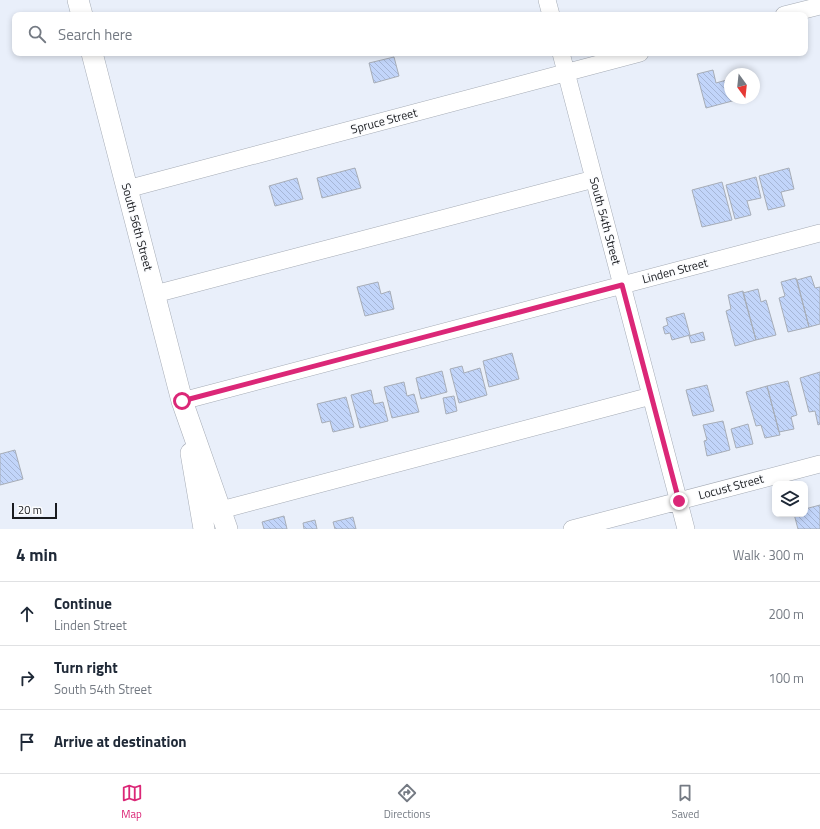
<!DOCTYPE html>
<html lang="en">
<head>
<meta charset="utf-8">
<style>
  body { margin:0; font-family:"Titillium Web",sans-serif; background:#f6f6f7; color:#1f2937 }
  .controls { position:absolute; right:12px; bottom:12px; display:grid; overflow:hidden; border-radius:8px; box-shadow:0 2px 6px #0003 }
  .controls button { width:36px; height:36px; display:grid; place-items:center; padding:0; border:0; border-bottom:1px solid #e0e1e3; background:#fff; color:#1f2937; font:20px sans-serif }
  .compass { position:absolute; left:724px; top:68px; width:36px; height:36px; border-radius:50%; background:#fff; box-shadow:0 2px 6px #0003; rotate:165deg }
  .scale { position:absolute; left:12px; bottom:10px; width:45px; box-sizing:border-box; padding-left:4px; border:2px solid #191b1f; border-top:0; font-size:11px; line-height:14px; white-space:nowrap; color:#191b1f; -webkit-text-stroke:3px #fbfcfe; paint-order:stroke }
  .stop { position:absolute; width:12px; height:12px; margin:-9px; border:3px solid #db2777; border-radius:50%; background:#fff }
  .stop.end { background:#db2777; border-color:#fff; box-shadow:0 1px 4px #0008 }
  .list { margin:0; padding:0; list-style:none }
  h2 { display:flex; justify-content:space-between; align-items:center; height:52px; margin:0; padding:0 16px; font-size:17px }
  h2 small { font-size:13px; font-weight:400; color:#747a83 }
  .list li { display:grid; grid-template-columns:26px 1fr auto; gap:12px; align-items:center; box-sizing:border-box; height:64px; padding:0 16px; border-top:1px solid #e0e1e3 }
  .list b { display:block; font-size:15px; white-space:nowrap }
  .list p { margin:0; font-size:13px; white-space:nowrap; color:#747a83 }
  .list em { font-size:13px; font-style:normal; color:#747a83 }
  .icon { flex:none; width:22px; height:22px; fill:none; stroke:currentColor; stroke-width:2; stroke-linecap:round; stroke-linejoin:round }
  .map { position:relative; flex:none; width:820px; height:529px; overflow:hidden }
  .search { position:absolute; background:#fff; box-shadow:0 2px 6px #0003; left:12px; right:12px; top:12px; height:44px; display:flex; align-items:center; gap:10px; box-sizing:border-box; padding:0 14px; border-radius:8px; color:#747a83; font-size:15px }
  .sheet { height:244px; background:#fff }
  nav { display:flex; justify-content:space-around; align-items:center; box-sizing:border-box; height:56px; border-top:1px solid #e0e1e3; background:#fff; font-size:11px; color:#747a83 }
  nav a { display:grid; justify-items:center; gap:2px }
  nav .on { color:#db2777 }
  .map>svg:first-child { display:block }
  .building { fill:url(#building-back-hatch); stroke:#a7adb7 }
  .lines { fill:none; stroke-linecap:round; stroke-linejoin:round }
  .minor-casing { stroke:#a5abb5; stroke-width:18 }
  .major-casing { stroke:#a5abb5; stroke-width:22 }
  .minor { stroke:#fff; stroke-width:17 }
  .major { stroke:#fff; stroke-width:21 }
  .route { stroke:#db2777; stroke-width:5 }
  .labels { text-anchor:middle; stroke-width:3; stroke-linejoin:round; paint-order:stroke }
  .street-label { font-size:12px; fill:#191b1f; stroke:#fbfcfe }
</style>
</head>
<body>
<div class="map">
<svg width="820" height="529" viewBox="0 0 820 529">
  <defs>
    <pattern id="building-back-hatch" width="6" height="6" patternUnits="userSpaceOnUse"><rect width="6" height="6" fill="#c2d5fa"/><path d="M-1 5l2 2M0 0l6 6M5-1l2 2" fill="none" stroke="#a6b6d6"/></pattern>
  </defs>
  <rect width="100%" height="100%" fill="#e9effa"/>
  <path class="building" d="M394 57 399 76 374 83 369 63Z
    M713 70 716 83 730 79V98H735L736 100 706 108 697 74Z
    M355 168 361 188 322 198 317 178Z
    M789 168 794 189 781 192 785 206 768 210 759 176Z
    M756 177 761 198 747 201 751 215 735 219 726 185Z
    M297 178 303 199 275 206 269 186Z
    M722 182 732 220 702 227 692 190Z
    M811 276 815 288 820 287V324L809 327 797 280Z
    M796 278 809 327 788 332 779 298 785 296 781 282Z
    M378 282 381 294 390 291 394 309 365 316 357 287Z
    M758 289 761 302 766 300 776 335 756 340 743 293Z
    M743 291 756 340 735 346 726 311 731 309 728 295Z
    M684 313 690 335 672 340 670 333 665 334 663 327 668 325 666 318Z
    M703 332 705 340 691 343 689 336Z
    M512 353 519 379 489 387 483 361Z
    M462 366 464 373 480 368 487 395 459 403 450 369Z
    M442 371 447 392 421 399 416 378Z
    M820 372V424L818 425 815 411 809 412 800 378Z
    M788 381 797 415 791 417 794 429 779 432 767 386Z
    M404 382 407 396 414 394 419 412 392 418 384 387Z
    M707 385 714 411 693 416 686 390Z
    M767 386 780 435 765 438 761 425 756 426 746 392Z
    M371 390 374 404 383 402 388 421 360 428 351 395Z
    M454 396 457 411 446 414 443 398Z
    M346 397 354 427 333 432 330 421 322 423 317 404Z
    M723 421 730 450 707 456 704 441 707 440 703 425Z
    M748 424 753 444 736 448 731 429Z
    M15 450 23 479 0 485V454Z
    M820 505V529H798L794 514H805V509Z
    M284 516 287 529H264L262 522Z
    M353 517 356 529H335L333 522Z
    M315 520 317 529H304L303 523Z"/>
  <g class="lines">
    <g class="minor-casing">
      <path id="minor" d="M547 0 551 15
        M784 15 820 6
        M561 53 686 529
        M127 189 640 53
        M155 294 594 179
        M182 401 820 233
        M221 510 651 396
        M572 529 820 464"/>
    </g>
    <g class="major-casing">
      <path id="major" d="M78 0 82 15
        M92 53 182 401 227 529
        M191 453 204 529"/>
    </g>
    <use href="#minor" class="minor"/>
    <use href="#major" class="major"/>
  </g>
  <g class="lines">
    <path class="route" d="M182 401 622 285 679 501"/>
  </g>
  <g class="labels">
    <g class="street-label">
      <text transform="translate(384 121) rotate(-15)" y="4">Spruce Street</text>
      <text transform="translate(605 221) rotate(75)" y="4">South 54th Street</text>
      <text transform="translate(137 227) rotate(75)" y="4">South 56th Street</text>
      <text transform="translate(675 271) rotate(-15)" y="4">Linden Street</text>
      <text transform="translate(731 487) rotate(-15)" y="4">Locust Street</text>
    </g>
  </g>
</svg>
<div class="controls">
<button><svg class="icon" aria-label="layers" viewBox="0 0 24 24"><path d="M12 4l9 5-9 5-9-5zM3 14l9 5 9-5"/></svg></button>
</div>
<svg class="compass" viewBox="-18 -18 36 36"><path d="M0-13l5 13h-10z" fill="#e53935"/><path d="M0 13l5-13h-10z" fill="#747a83"/></svg>
<div class="scale">20 m</div>
<div class="stop" style="left:182px;top:401px"></div>
<div class="stop end" style="left:679px;top:501px"></div>
<div class="search"><svg class="icon" aria-label="search" viewBox="0 0 24 24"><circle cx="10" cy="10" r="6"/><path d="M15 15l6 6"/></svg>Search here</div>
</div>
<section class="sheet">
<h2>4 min<small>Walk · 300 m</small></h2>
<ul class="list">
<li><svg class="icon" aria-label="ahead" viewBox="0 0 24 24"><path d="M12 20V5M6 11l6-6 6 6"/></svg><div><b>Continue</b><p>Linden Street</p></div><em>200 m</em></li>
<li><svg class="icon" aria-label="right" viewBox="0 0 24 24"><path d="M7 20v-9h11M14 6l5 5-5 5"/></svg><div><b>Turn right</b><p>South 54th Street</p></div><em>100 m</em></li>
<li><svg class="icon" aria-label="arrive" viewBox="0 0 24 24"><path d="M6 21V4h12l-3 4 3 4H6"/></svg><div><b>Arrive at destination</b></div></li>
</ul>
</section>
<nav>
<a class="on"><svg class="icon" aria-label="map" viewBox="0 0 24 24"><path d="M3 6l6-2 6 2 6-2v14l-6 2-6-2-6 2zM9 4v14M15 6v14"/></svg>Map</a>
<a><svg class="icon" aria-label="directions" viewBox="0 0 24 24"><path d="M12 3l9 9-9 9-9-9zM9 14v-3h6M13 9l2 2-2 2"/></svg>Directions</a>
<a><svg class="icon" aria-label="saved" viewBox="0 0 24 24"><path d="M7 4h10v16l-5-4-5 4z"/></svg>Saved</a>
</nav>
</body>
</html>
